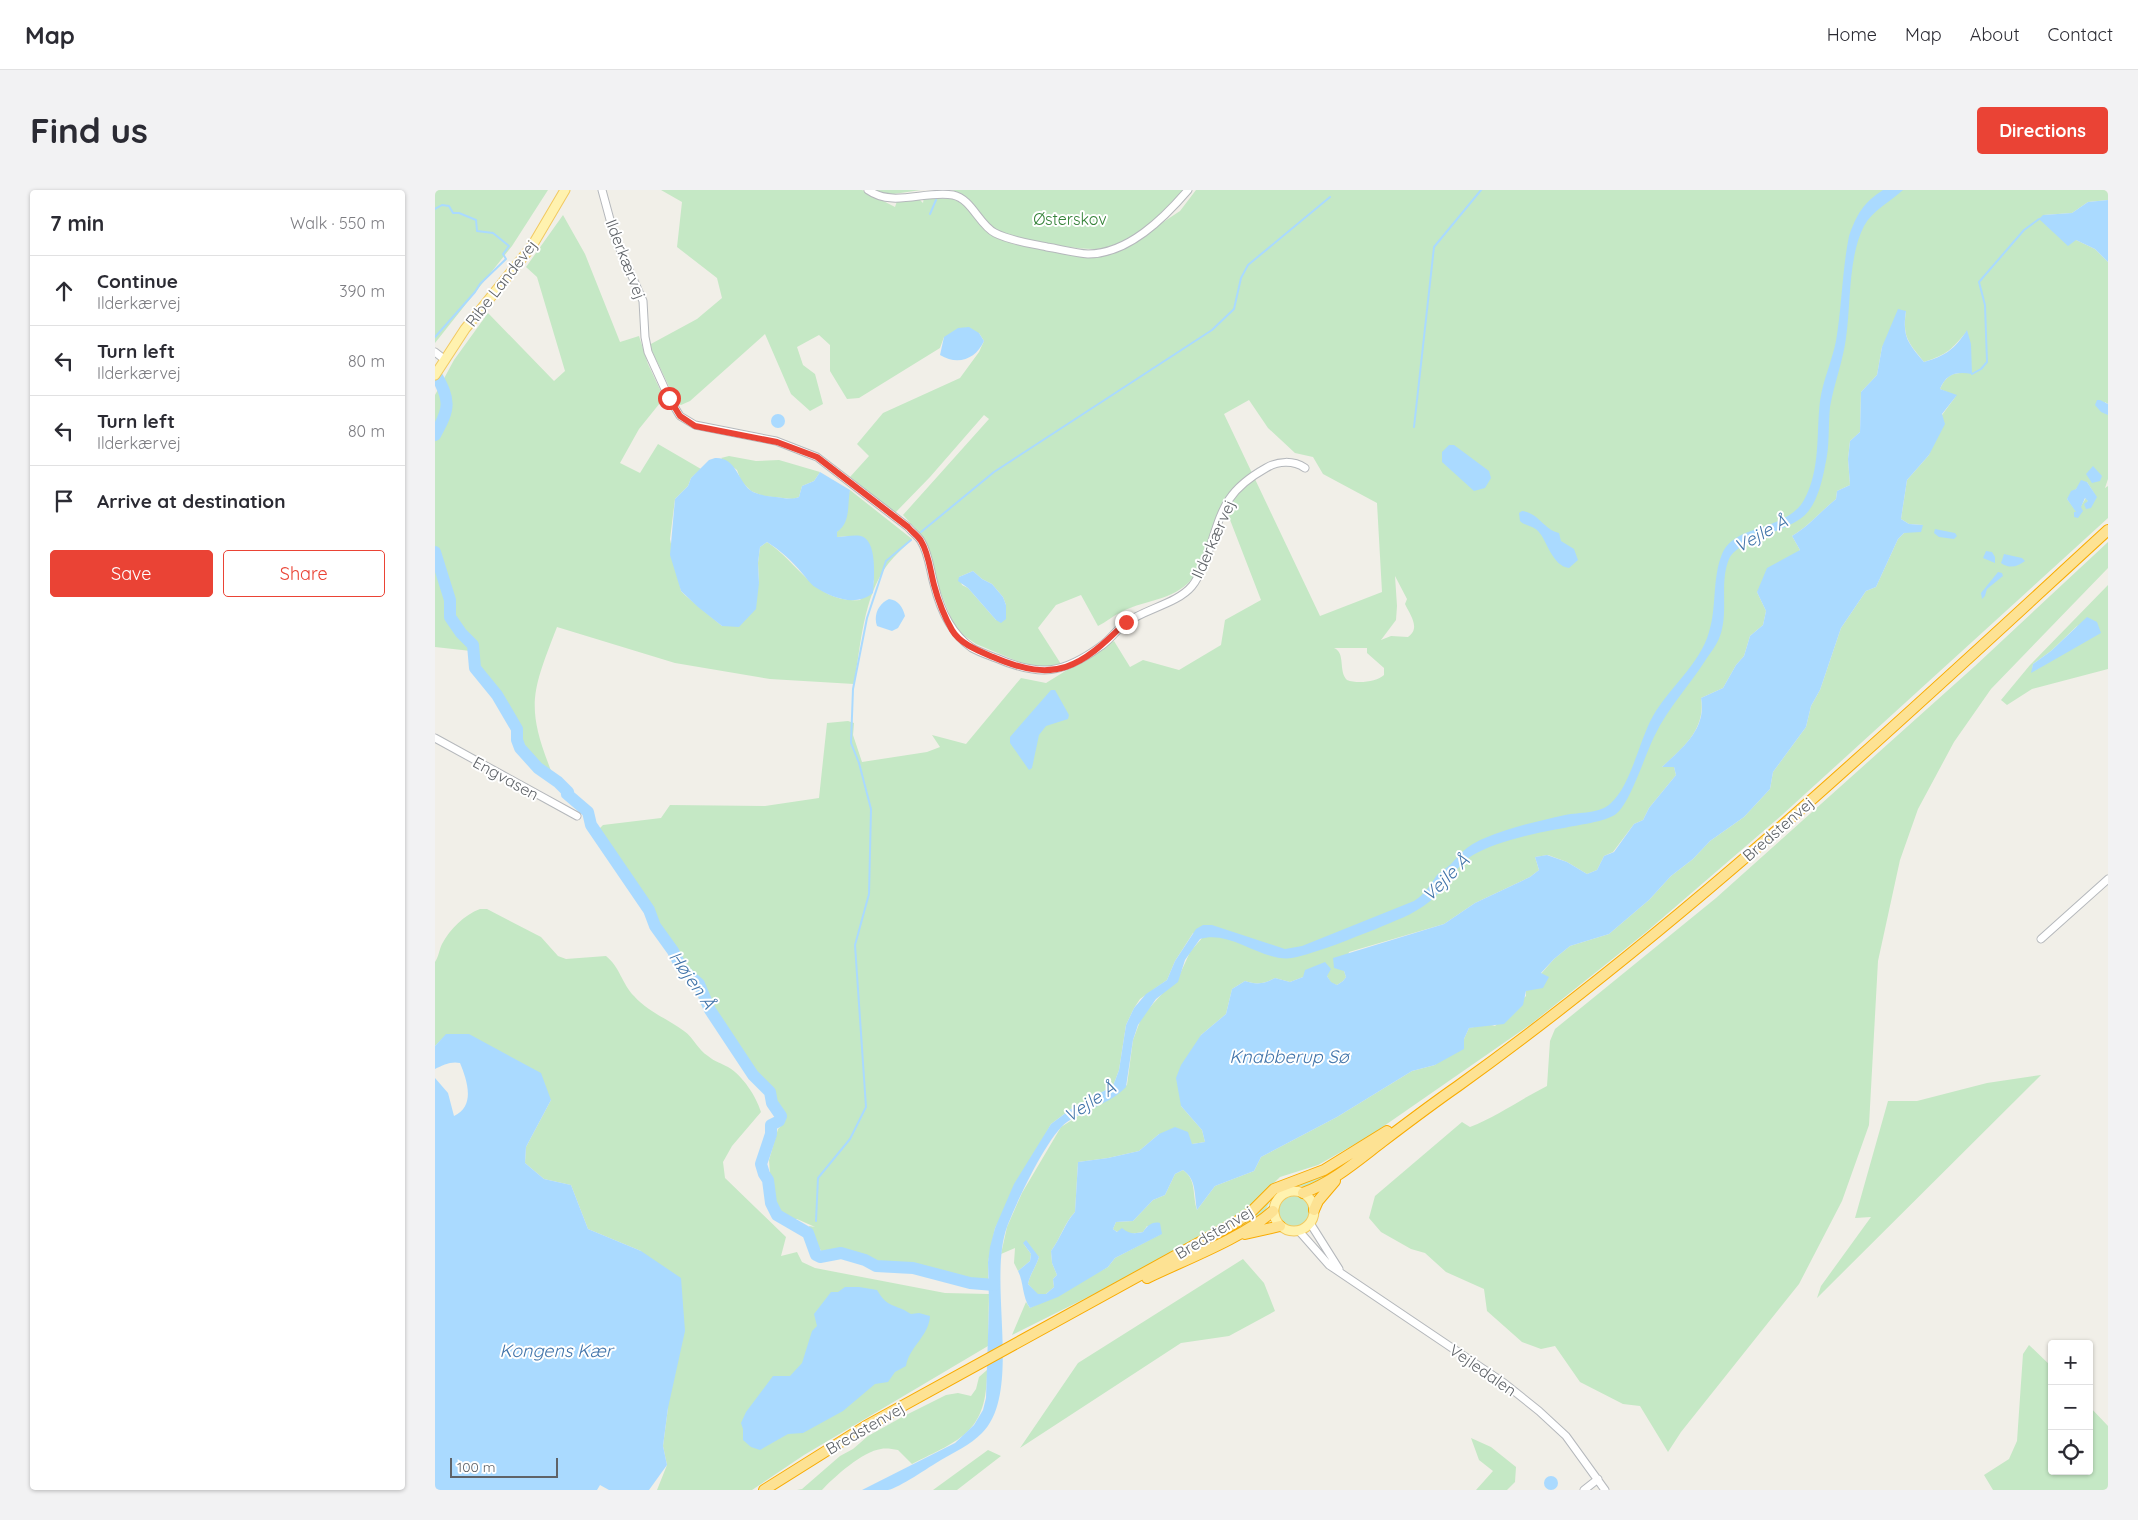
<!DOCTYPE html>
<html lang="en">
<head>
<meta charset="utf-8">
<style>
  body { margin:0; font-family:Quicksand,sans-serif; background:#f2f2f3; color:#2b2b33 }
  .controls { position:absolute; right:15px; bottom:15px; display:grid; overflow:hidden; border-radius:5px; box-shadow:0 1px 4px #0004 }
  .controls button { width:45px; height:45px; display:grid; place-items:center; padding:0; border:0; border-bottom:1px solid #e1e1e2; background:#fff; color:#2b2b33; font:25px sans-serif }
  .scale { position:absolute; left:15px; bottom:12px; width:108px; box-sizing:border-box; padding-left:5px; border:2px solid #5f6368; border-top:0; font-size:14px; line-height:18px; white-space:nowrap; color:#5f6368; -webkit-text-stroke:4px #fff; paint-order:stroke }
  .stop { position:absolute; width:15px; height:15px; margin:-11px; border:4px solid #ea4335; border-radius:50%; background:#fff }
  .stop.end { background:#ea4335; border-color:#fff; box-shadow:0 1px 5px #0008 }
  .list { margin:0; padding:0; list-style:none }
  h2 { display:flex; justify-content:space-between; align-items:center; height:65px; margin:0; padding:0 20px; font-size:21px }
  h2 small { font-size:16px; font-weight:400; color:#7c7c81 }
  .list li { display:grid; grid-template-columns:32px 1fr auto; gap:15px; align-items:center; box-sizing:border-box; height:70px; padding:0 20px; border-top:1px solid #e1e1e2 }
  .list b { display:block; font-size:19px; white-space:nowrap }
  .list p { margin:0; font-size:16px; white-space:nowrap; color:#7c7c81 }
  .list em { font-size:16px; font-style:normal; color:#7c7c81 }
  .actions { display:flex; gap:10px; padding:15px 20px }
  .actions a { flex:1; padding:11px 0; border:1px solid #ea4335; border-radius:5px; text-align:center; font-size:18px; color:#ea4335 }
  .actions .main { background:#ea4335; color:#fff }
  .icon { flex:none; width:28px; height:28px; fill:none; stroke:currentColor; stroke-width:2; stroke-linecap:round; stroke-linejoin:round }
  .map { position:relative; flex:none; width:1673px; height:1300px; overflow:hidden; border-radius:5px }
  header { display:flex; align-items:center; gap:30px; box-sizing:border-box; height:70px; padding:0 25px; background:#fff; border-bottom:1px solid #e1e1e2 }
  header strong { font-size:24px }
  nav { display:flex; gap:28px; margin-inline-start:auto; font-size:18px }
  .intro { display:flex; align-items:center; justify-content:space-between; box-sizing:border-box; height:120px; padding:0 30px }
  h1 { margin:0; font-size:35px }
  .button { padding:12px 22px; border-radius:5px; background:#ea4335; color:#fff; font-size:18px; font-weight:700 }
  main { display:flex; gap:30px; padding:0 30px }
  aside { flex:1; background:#fff; border-radius:5px; box-shadow:0 1px 4px #0004 }
  .map>svg:first-child { display:block }
  .green { fill:#c5e8c5; fill-rule:evenodd }
  .water { fill:#aadaff }
  .lines { fill:none; stroke-linecap:round; stroke-linejoin:round }
  .stream { stroke:#aadaff; stroke-width:2 }
  .river { stroke:#aadaff; stroke-width:12 }
  .minor-casing { stroke:#b5b8bc; stroke-width:9 }
  .major-casing { stroke:#f2c960; stroke-width:11 }
  .highway-casing { stroke:#f9ab00; stroke-width:12 }
  .minor { stroke:#fff; stroke-width:7 }
  .major { stroke:#fff2af; stroke-width:9 }
  .highway { stroke:#fde293; stroke-width:10 }
  .route { stroke:#ea4335; stroke-width:6 }
  .labels { text-anchor:middle; stroke-width:4; stroke-linejoin:round; paint-order:stroke }
  .park-label { font-size:16px; fill:#348238; stroke:#fff }
  .street-label { font-size:16px; fill:#5f6368; stroke:#fff }
  .water-label { font-size:18px; font-style:italic; fill:#4174aa; stroke:#fff }
</style>
</head>
<body>
<header>
<strong>Map</strong>
<nav><a>Home</a><a>Map</a><a>About</a><a>Contact</a></nav>
</header>
<div class="intro"><h1>Find us</h1><a class="button">Directions</a></div>
<main>
<aside>
<h2>7 min<small>Walk · 550 m</small></h2>
<ul class="list">
<li><svg class="icon" aria-label="ahead" viewBox="0 0 24 24"><path d="M12 20V5M6 11l6-6 6 6"/></svg><div><b>Continue</b><p>Ilderkærvej</p></div><em>390 m</em></li>
<li><svg class="icon" aria-label="left" viewBox="0 0 24 24"><path d="M17 20v-9H6M10 6l-5 5 5 5"/></svg><div><b>Turn left</b><p>Ilderkærvej</p></div><em>80 m</em></li>
<li><svg class="icon" aria-label="left" viewBox="0 0 24 24"><path d="M17 20v-9H6M10 6l-5 5 5 5"/></svg><div><b>Turn left</b><p>Ilderkærvej</p></div><em>80 m</em></li>
<li><svg class="icon" aria-label="arrive" viewBox="0 0 24 24"><path d="M6 21V4h12l-3 4 3 4H6"/></svg><div><b>Arrive at destination</b></div></li>
</ul>
<div class="actions"><a class="main">Save</a><a>Share</a></div>
</aside>
<div class="map">
<svg width="1673" height="1300" viewBox="0 0 1673 1300">
  <rect width="100%" height="100%" fill="#f1efe8"/>
  <path class="green" d="M0 0H113L77 56 0 153Z
    M226 0H427L460 17 462 11 482 7 488 13 489 7 518 9 531 15 552 42 578 54 649 67 692 56 745 21 761 0H1673V10L1653 12 1637 23 1608 25 1641 50 1660 59 1673 72V214L1670 212 1673 225V289L1670 298 1673 296V328L1347 625 1210 743 1096 834 936 945 883 975 845 987 811 1020 793 1032 697 1085 577 1145 591 1112 595 1118 673 1077 680 1068 726 1044 712 1036 708 1042C699 1044 685 1045 678 1039L681 1032 698 1031 718 1010 730 1005 740 984 748 980C762 990 757 1005 762 1020L780 996 819 981 826 967 902 927 977 881 1000 875 1029 849 1034 838 1053 834 1060 836 1091 806V801L1119 769 1135 756 1174 744 1214 710 1236 686 1258 669 1275 651 1309 627 1335 599 1338 582 1371 537 1376 516 1385 500 1406 438 1431 401 1441 397 1463 349 1469 343 1488 335 1474 334 1466 329 1472 290 1494 265 1507 225 1521 206 1505 199C1512 183 1521 182 1536 183L1532 141C1516 160 1513 164 1489 172 1474 153 1467 148 1471 121L1447 157 1442 185 1426 202 1425 242 1415 251 1413 269 1415 295 1402 301 1401 309C1386 321 1374 336 1357 346L1365 360 1322 402 1331 421 1328 435 1315 446 1309 466 1301 475 1288 498 1266 508C1271 539 1248 558 1227 577H1239L1241 585 1214 618 1208 630 1199 634 1178 662 1169 666 1162 680 1152 684 1132 672 1113 665 1100 667 1104 680 1095 687 1040 713 1009 734 914 762 909 781 911 787 908 791 902 795 896 793 892 786 868 787 855 792 840 788C829 794 822 795 810 791L797 799 791 824 766 845 746 911V916L767 940 770 952 757 954 724 944 704 961 673 968 643 972 640 1022C629 1033 626 1048 616 1061L617 1073 622 1085 618 1089 619 1097 611 1104 603 1105 593 1094C595 1084 601 1077 604 1067L588 1053 596 1064 595 1071 583 1081 579 1073 580 1058 566 1064 572 1037 587 1003 626 937 692 895 698 850 707 826 745 784 755 762 767 748 758 743 740 771 732 790 705 809 699 818 691 835 684 880 678 896 636 919 616 934 560 1038 553 1072V1094L480 1077 443 1071 412 1060 388 1063 381 1054 374 1036 380 1037 362 1029H352L339 1011 340 999 335 984 334 970 343 939 348 934V925L337 913 335 902 318 885 302 863 275 820 263 794 247 779 238 761 220 736 214 720 161 642 168 635 226 628 235 615 330 616 384 608 392 533 413 531 419 533 418 545 427 572 492 562 505 557 497 545 531 554 586 488 611 493 679 451 695 477 708 470 744 480 786 455 790 430 826 410 792 322 801 302 819 287 885 426 947 402 942 313 888 284 878 267 860 263 833 238 814 210 789 224 817 283C783 300 775 351 761 384 742 411 714 408 686 422 678 426 671 432 663 436L646 405 621 415 603 438 626 474 613 477H596L541 454 521 440 505 401 489 348 468 325 554 229 549 225 495 287 460 323 415 287 434 266 422 254 448 223 525 188 544 162 549 151 544 143 509 147 505 158 424 208 412 209 395 181V155L384 145 362 157 368 175 380 184 388 214 375 221 356 204 330 144 255 211 246 215 242 213 214 155 262 129 287 108 282 88 242 57 247 12ZM1652 292 1659 303 1650 316 1653 311 1651 308 1639 327 1642 322 1632 309 1641 299ZM538 381 547 389 557 394 568 407 571 415V429L561 430 533 398 527 395 524 387ZM960 386 972 409 970 414C975 425 986 438 973 447L956 446 946 450 961 430 962 416ZM899 458H932V463L949 478V485C942 492 922 494 912 490 903 481 911 463 899 458Z
    M437 0H486L452 5Z
    M517 0H748C730 20 707 46 681 56 660 63 626 56 605 52 592 49 573 47 561 40 542 28 542 8 517 0Z
    M128 25 150 64 185 152 204 146 213 174 229 208 204 239 185 273 205 283 223 254 266 279 256 288 253 296 240 309 235 349 246 401 251 406 287 436 324 393 323 373 325 357 332 352C364 373 381 414 425 410L438 395 439 391 415 346 402 347V342L415 300 477 349C469 357 460 365 453 374 428 407 426 455 419 494L335 489 240 473 122 437C97 502 90 516 117 583L98 577 87 565 72 524 54 498 38 480 36 461 0 457V205L19 170 53 123 119 191 130 181 102 87 91 77Z
    M294 266 321 271 344 270 385 282 379 291 367 296 364 307 358 309 328 306 316 301 306 291 302 280 286 268Z
    M1673 352V378L1556 499 1519 552 1483 619 1465 670 1443 771 1434 935 1407 1011 1364 1094 1246 1242 1233 1262 1205 1216 1188 1214 1145 1192 1120 1156 1106 1159 1087 1152 1052 1121 1049 1099 1011 1082 990 1063 976 1059 946 1042 934 1028 940 1006 1027 932 1035 937C1063 926 1086 909 1112 896L1115 851 1120 839 1281 708 1540 476Z
    M1673 395V479L1597 499 1572 515 1566 510 1595 475ZM1643 435 1614 472 1597 482 1598 474 1616 461Z
    M45 719H52L106 747 123 766 131 769 171 766C185 777 187 794 199 806 213 822 233 829 249 841 259 848 263 860 273 866 280 872 286 873 293 877 308 886 321 906 326 922L297 956 288 972 290 988 351 1047 346 1066 362 1062 367 1072 380 1078 510 1103 554 1104 553 1156 369 1265 317 1300H222L232 1275 228 1256 233 1218 206 1061 153 1039 136 995 109 989 90 973 91 957 116 910 11 845 0 856V772C4 766 4 760 7 754 15 739 29 725 45 719Z
    M1606 885 1382 1108 1386 1096 1436 1027 1420 1028 1453 911H1482L1552 893Z
    M909 971 910 974C897 984 882 1000 864 996L863 993Z
    M843 1022a16 16 0 1 1 32 0a16 16 0 1 1-32 0Z
    M834 1010 835 1011C826 1034 805 1038 784 1048L783 1046Z
    M808 1069 829 1093 840 1121 794 1146 746 1153 585 1258 643 1173Z
    M1594 1155 1617 1177V1281H1654V1216L1673 1236V1300H1558L1549 1285 1574 1269 1582 1251 1588 1164Z
    M552 1180C552 1243 526 1249 477 1274L463 1260C457 1259 451 1258 446 1259 428 1261 399 1287 387 1300H362L367 1299 405 1266 418 1259 433 1246 469 1226 511 1205 523 1203 536 1206 541 1199 544 1187Z
    M1036 1248 1056 1257 1081 1277 1080 1292 1072 1300H1041L1058 1281 1044 1270Z
    M553 1260 566 1266 522 1300H498Z"/>
  <path class="water" d="M1448 0H1468C1455 12 1438 20 1429 36 1413 67 1416 114 1411 148 1408 171 1399 194 1395 217 1393 237 1395 257 1390 276 1387 292 1382 313 1370 325 1354 341 1302 350 1294 369 1284 393 1294 421 1285 446 1282 455 1275 463 1270 471 1254 496 1233 518 1220 545 1211 562 1195 614 1181 624 1170 632 1142 635 1129 638 1103 642 1060 652 1038 665 1019 677 1011 699 994 712 978 725 959 731 941 739 915 749 889 760 862 767 830 776 798 739 765 749L750 770 743 792 721 809 703 835 698 850 691 897C675 914 651 919 632 932 613 945 581 1013 572 1037 552 1092 588 1202 547 1243 535 1255 520 1262 506 1270 494 1277 464 1298 453 1300 445 1300 435 1300 427 1300L520 1253 539 1235 548 1220 551 1208 554 1114 553 1072 555 1057 560 1038 579 994 616 934 636 919 678 896 684 880 691 835 699 818 711 804 732 790 740 771 761 739 768 735H777L850 759 867 756 979 711C990 704 995 695 1002 685 1006 681 1012 678 1016 674 1028 661 1033 655 1050 648 1075 637 1104 631 1130 625 1145 622 1165 624 1176 613 1196 595 1204 551 1218 526 1234 498 1265 474 1274 442 1282 417 1277 389 1287 364 1300 333 1351 342 1369 310 1386 279 1381 244 1385 211 1388 190 1397 171 1401 151 1407 116 1407 81 1414 46 1422 24 1428 13 1448 0Z
    M1673 10V72L1660 59 1641 50 1633 56 1604 29 1608 25 1637 23 1653 12Z
    M1463 119 1471 121C1467 147 1473 153 1489 172 1510 166 1520 159 1532 140L1536 154 1537 184C1521 181 1511 184 1505 199L1522 205 1507 224 1510 234 1494 265 1472 290 1466 329 1474 334 1488 335 1486 342 1469 343 1463 349 1441 397 1431 401 1406 438 1385 500 1376 516 1371 537 1338 582 1335 599 1309 627 1275 651 1258 669 1236 686 1214 710 1174 744 1135 756 1119 769 1106 783 1114 787 1108 798 1091 801 1088 815 1069 834 1034 838 1029 849V859L1000 875 977 881 902 927 826 967 819 981 780 996 762 1020C759 1005 762 990 748 980L740 984 730 1005 718 1010 698 1031 681 1032 678 1039 682 1042 687 1038C694 1044 699 1044 708 1042 712 1036 717 1031 725 1033L727 1044 680 1068 673 1077 623 1107 595 1118C587 1107 589 1093 583 1081L595 1071 596 1064 588 1053 591 1050 604 1067C601 1077 595 1084 593 1094L603 1104H611L619 1097 618 1089 622 1085 617 1073 616 1061C626 1048 629 1034 640 1022L643 972 673 968 704 961 724 944 740 937 753 942 757 954 770 952 767 940 746 916 741 888 746 875 766 845 791 824 797 799 810 791C822 795 829 794 840 788L855 792 868 787 870 780 890 772 896 779 892 786 896 792 902 795 908 791 911 787 909 781 899 778 898 768 1009 734 1040 713 1095 687 1104 680 1100 667 1112 665 1132 672 1152 684 1162 680 1169 666 1179 662 1199 634 1208 630 1214 618 1241 585 1239 577H1227C1247 558 1272 539 1266 508L1288 498 1301 475 1309 466 1315 446 1328 435 1331 421 1322 402 1332 378 1365 360 1357 346C1374 336 1385 322 1401 309L1402 301 1415 295 1413 269 1415 251 1425 242 1426 202 1442 185 1447 157Z
    M534 137 544 143 549 151C541 169 523 176 505 165L509 147 523 138Z
    M1662 210H1665L1673 214V225L1666 222 1660 215Z
    M336 231a7 7 0 1 1 14 0a7 7 0 1 1-14 0Z
    M1014 255H1019L1054 281 1056 288 1050 298 1039 301 1007 272V262Z
    M280 268C301 267 302 289 315 300 322 305 332 306 341 307 349 308 356 310 364 307L367 296 379 291 385 282 415 300C412 316 416 332 402 342V347C410 347 424 343 430 348 442 357 439 390 438 403 421 417 397 408 380 397 375 394 371 387 367 383 357 371 345 360 332 352L325 357 323 373 324 393 321 419 304 437 287 436 263 417 246 401 235 365 240 309 253 296 256 288 274 270Z
    M1658 276 1667 286 1665 291 1657 293 1651 284Z
    M1646 290 1652 292 1662 307 1656 318 1651 319 1649 314 1653 311 1650 308 1646 317 1648 321 1643 328 1639 327V322H1641L1632 309 1636 301 1641 299Z
    M1087 321C1104 323 1109 340 1124 343L1126 351 1139 359 1143 370 1134 378C1117 376 1112 350 1103 341 1098 336 1090 336 1085 331L1084 323Z
    M1500 339 1520 343 1522 346 1519 349 1504 347 1499 343Z
    M1551 361 1557 362 1560 367V373L1548 368Z
    M1569 364 1587 368 1590 371C1582 377 1575 379 1566 373Z
    M538 381 547 389 557 394 568 407 571 415V429L566 433 561 430 533 398 523 391 524 387Z
    M1563 382 1567 383 1568 386 1552 399 1550 406 1547 409 1546 403Z
    M454 409C463 410 468 417 470 426L463 438 457 441 442 436C438 425 444 413 454 409Z
    M1652 427 1662 432 1666 443 1596 483 1598 474 1616 461Z
    M616 500H620L634 525 633 529 611 536 604 545 597 578 594 580 575 553V547Z
    M11 844H34L106 883 116 910 91 957 90 973 109 989 136 995 153 1039 206 1061 246 1088 250 1141 233 1218 228 1256 232 1275 214 1300H174L165 1295 162 1300H0V888L13 903 19 926C41 916 32 890 25 873 16 871 8 875 0 879V856Z
    M410 1097H424L442 1100C453 1119 459 1113 476 1124L484 1123 495 1126C494 1146 474 1157 471 1176L460 1182 453 1192 440 1194 408 1221 368 1243 353 1244 325 1260 316 1257 308 1250V1239L306 1233 311 1222 338 1186H355L367 1173 377 1141 382 1136 379 1124 396 1102H403Z
    M1109 1293a7 7 0 1 1 14 0a7 7 0 1 1-14 0Z"/>
  <g class="lines">
    <path class="stream" d="M0 19 7 15 14 16 18 23H24L41 30 42 41 58 43 74 56 68 64 71 69 45 94 40 102 0 147
      M495 24 501 10
      M1537 184 1546 179 1552 172 1550 115 1544 92 1589 40 1604 29
      M979 237 999 57 1046 0
      M486 342 559 282 777 140 799 119 806 88 813 75 895 7
      M381 1031 383 988 415 949 431 917 420 755 434 704 436 619 424 573 416 553 418 499 432 428 451 371 476 350"/>
    <path class="river" d="M0 183C16 211 15 218 0 245
      M0 362 15 410V427L26 443 38 455 40 478 62 505 82 539V550L85 558 103 578 123 592 133 602 132 604 153 622 156 635 214 720 220 736 238 761 247 779 264 794 275 820 318 885 335 902 337 913 346 926 344 931 336 935V944L326 974 329 984 333 990 336 1013 342 1025 373 1043 381 1065 385 1067 406 1063 430 1070 441 1076 478 1078 535 1093 559 1095"/>
    <g class="minor-casing">
      <path id="minor" d="M167 0 180 48 208 111 210 147 213 162 234 208 245 226 260 235 341 251 382 267 473 337C477 342 483 346 486 351 494 364 495 380 499 394 505 419 515 443 537 458 544 462 553 465 561 468 605 487 628 484 666 456 675 450 682 439 691 433 709 419 742 414 757 396 764 388 768 375 772 366 787 322 788 302 831 278 843 271 858 270 870 278
        M433 0C458 18 490 0 518 5 537 9 544 35 560 43 576 51 594 53 612 57 625 59 639 63 653 64 693 64 729 28 753 0
        M0 162 9 169
        M0 548 142 626
        M1606 749 1673 689
        M875 1033 904 1079
        M864 1041 894 1075 1069 1193 1104 1221 1131 1246 1170 1300
        M1149 1300 1163 1289"/>
    </g>
    <g class="major-casing">
      <path id="major" d="M0 185 30 139 97 56 130 0
        M839 1021a20 20 0 1 1 40 0a20 20 0 1 1-40 0Z"/>
    </g>
    <g class="highway-casing">
      <path id="highway" d="M868 1003C898 992 922 971 947 952 972 933 997 914 1023 896 1255 729 1463 533 1673 340
        M879 1020 883 1011 900 991
        M810 1044 845 1036
        M712 1088C749 1070 808 1048 838 1021
        M329 1300 431 1236 798 1034 815 1023 839 999 889 980 952 941"/>
    </g>
    <use href="#minor" class="minor"/>
    <use href="#major" class="major"/>
    <use href="#highway" class="highway"/>
  </g>
  <g class="lines">
    <path class="route" d="M234 208 245 226 260 236 342 252 382 267 473 337C477 342 483 346 486 351 494 364 495 380 499 395 503 410 509 426 517 440 525 454 544 461 558 467 621 494 645 478 691 432"/>
  </g>
  <g class="labels">
    <g class="park-label">
      <text x="635" y="35">Østerskov</text>
    </g>
    <g class="street-label">
      <text transform="translate(191 69) rotate(69)" y="6">Ilderkærvej</text>
      <text transform="translate(66 93) rotate(-52)" y="6">Ribe Landevej</text>
      <text transform="translate(778 349) rotate(-66)" y="6">Ilderkærvej</text>
      <text transform="translate(71 588) rotate(29)" y="6">Engvasen</text>
      <text transform="translate(1343 639) rotate(-41)" y="6">Bredstenvej</text>
      <text transform="translate(779 1042) rotate(-31)" y="6">Bredstenvej</text>
      <text transform="translate(1048 1180) rotate(35)" y="6">Vejledalen</text>
      <text transform="translate(430 1238) rotate(-30)" y="6">Bredstenvej</text>
    </g>
    <g class="water-label">
      <text transform="translate(1326 344) rotate(-29)" y="6">Vejle Å</text>
      <text transform="translate(1011 688) rotate(-45)" y="6">Vejle Å</text>
      <text transform="translate(257 790) rotate(55)" y="6">Højen Å</text>
      <text x="854" y="873">Knabberup Sø</text>
      <text transform="translate(655 912) rotate(-34)" y="6">Vejle Å</text>
      <text x="121" y="1167">Kongens Kær</text>
    </g>
  </g>
</svg>
<div class="controls">
<button>+</button>
<button>−</button>
<button><svg class="icon" aria-label="locate" viewBox="0 0 24 24"><circle cx="12" cy="12" r="6"/><path d="M12 2v4M12 18v4M2 12h4M18 12h4"/></svg></button>
</div>
<div class="scale">100 m</div>
<div class="stop" style="left:234px;top:208px"></div>
<div class="stop end" style="left:691px;top:432px"></div>
</div>
</main>
</body>
</html>
